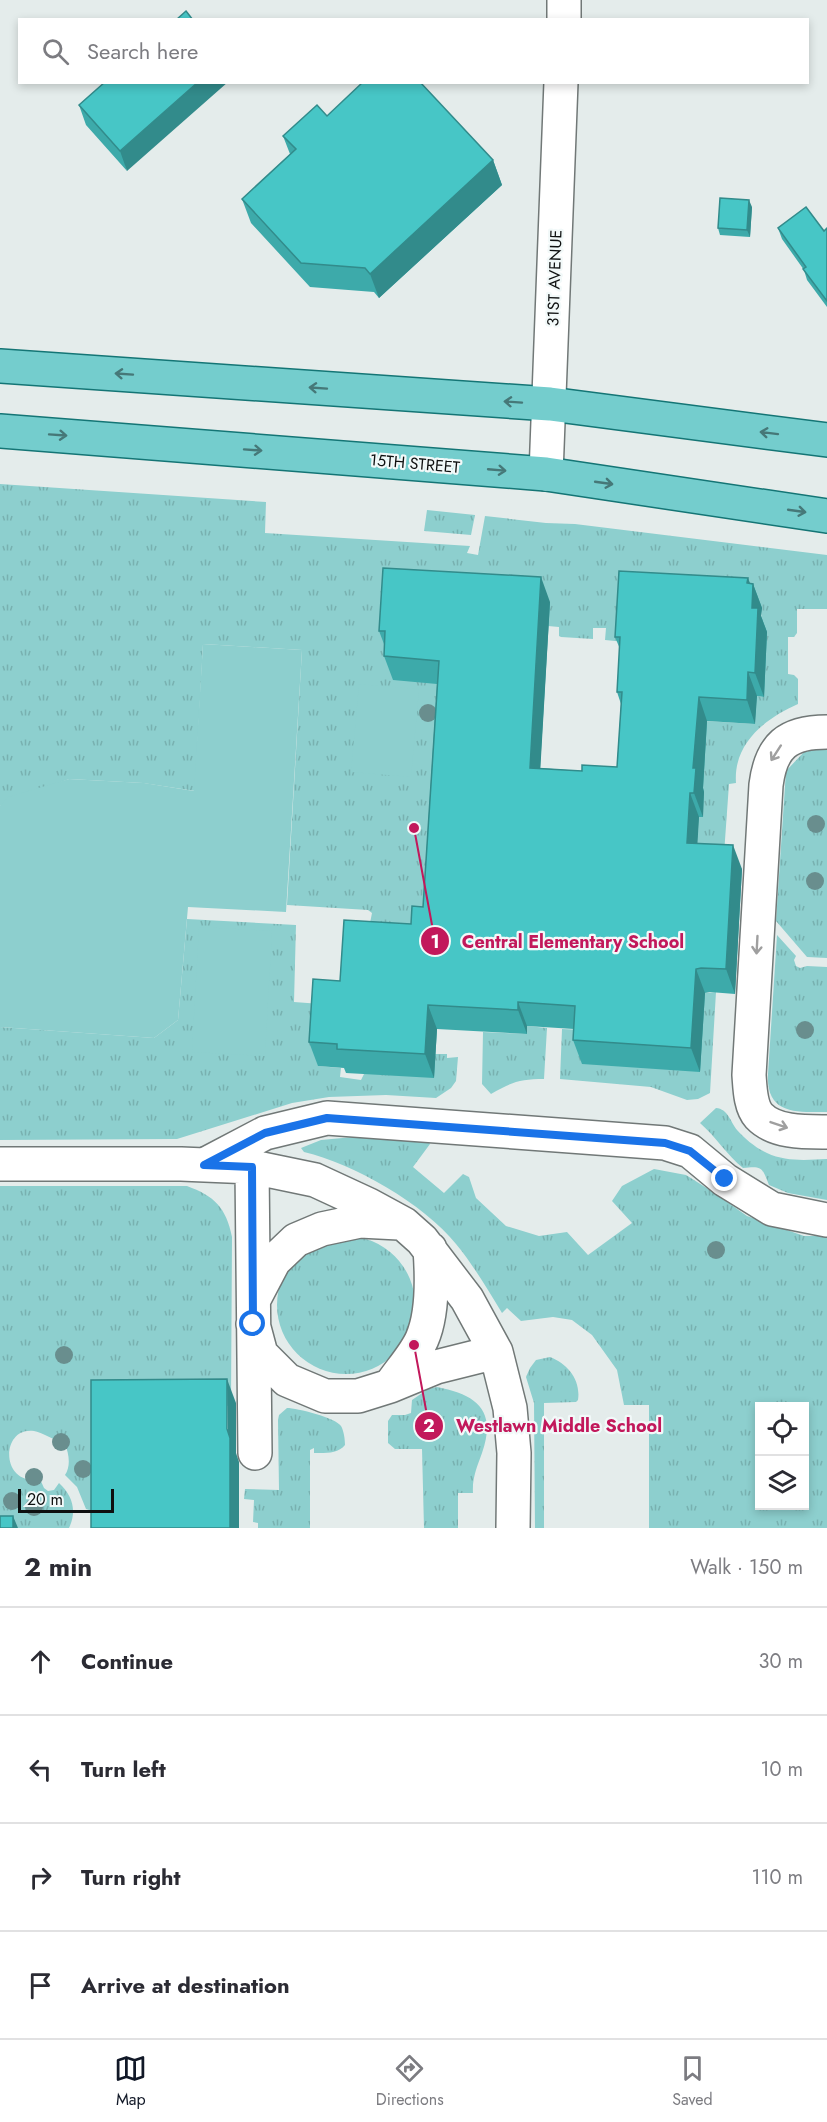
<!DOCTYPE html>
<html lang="en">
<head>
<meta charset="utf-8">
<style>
  body { margin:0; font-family:Jost,sans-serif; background:#f7f7f7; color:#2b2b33 }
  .controls { position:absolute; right:18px; bottom:18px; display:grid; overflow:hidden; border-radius:0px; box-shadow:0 3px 9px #0003 }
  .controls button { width:54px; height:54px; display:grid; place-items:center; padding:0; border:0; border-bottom:2px solid #e1e1e2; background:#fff; color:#2b2b33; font:30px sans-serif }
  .scale { position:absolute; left:18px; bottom:15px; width:96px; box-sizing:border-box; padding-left:6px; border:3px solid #0e1010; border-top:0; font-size:16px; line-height:21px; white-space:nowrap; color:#0e1010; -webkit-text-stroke:4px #f2f9f9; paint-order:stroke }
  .stop { position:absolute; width:18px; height:18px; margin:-14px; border:4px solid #1a73e8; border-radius:50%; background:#fff }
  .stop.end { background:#1a73e8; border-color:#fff; box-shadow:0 2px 6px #0008 }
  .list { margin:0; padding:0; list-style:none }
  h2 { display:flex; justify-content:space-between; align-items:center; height:78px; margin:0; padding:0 24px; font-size:26px }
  h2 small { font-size:20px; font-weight:400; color:#7c7c81 }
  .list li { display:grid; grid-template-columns:39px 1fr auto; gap:18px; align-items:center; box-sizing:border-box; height:108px; padding:0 24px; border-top:2px solid #e1e1e2 }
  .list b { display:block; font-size:22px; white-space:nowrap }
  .list em { font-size:20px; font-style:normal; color:#7c7c81 }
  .icon { flex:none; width:33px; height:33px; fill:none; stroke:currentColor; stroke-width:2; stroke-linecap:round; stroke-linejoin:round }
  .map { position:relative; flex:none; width:827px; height:1528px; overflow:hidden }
  .search { position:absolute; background:#fff; box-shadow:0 3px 9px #0003; left:18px; right:18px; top:18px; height:66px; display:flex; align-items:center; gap:15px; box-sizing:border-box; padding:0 21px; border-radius:0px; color:#7c7c81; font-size:22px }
  .sheet { height:510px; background:#fff }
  nav { display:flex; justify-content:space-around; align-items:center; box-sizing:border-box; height:84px; border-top:2px solid #e1e1e2; background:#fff; font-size:16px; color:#7c7c81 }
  nav a { display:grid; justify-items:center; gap:3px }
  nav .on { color:#111827 }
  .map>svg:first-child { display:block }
  .grass { fill:url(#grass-tufts); fill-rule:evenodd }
  .park { fill:#8dcfce }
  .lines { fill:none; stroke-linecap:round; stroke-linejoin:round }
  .minor-casing { stroke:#717877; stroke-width:36 }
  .major-casing { stroke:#147575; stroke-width:36 }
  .minor { stroke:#fff; stroke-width:33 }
  .major { stroke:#74cdcd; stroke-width:33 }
  .tree { fill:#698e8e }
  .wall { fill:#3daaaa }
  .shaded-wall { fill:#328b8b }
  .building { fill:#47c6c6; stroke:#328b8b; stroke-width:1.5 }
  .oneway { stroke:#467878 }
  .oneway2 { stroke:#9f9f9f }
  .route { stroke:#1a73e8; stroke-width:8 }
  .labels { text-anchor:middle; stroke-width:4.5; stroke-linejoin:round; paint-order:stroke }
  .street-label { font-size:16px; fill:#0e1010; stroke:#f2f9f9 }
  .leader { fill:none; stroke:#c2185b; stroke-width:2 }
  .callout-dot { fill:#c2185b; stroke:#f2f9f9; stroke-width:2 }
  .mark-label { font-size:18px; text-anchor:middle; font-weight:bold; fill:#fff }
  .callout-label { font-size:18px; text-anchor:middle; font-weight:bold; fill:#c2185b; stroke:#f2f9f9; stroke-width:4.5; stroke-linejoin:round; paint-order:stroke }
</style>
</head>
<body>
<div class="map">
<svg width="827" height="1528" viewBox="0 0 827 1528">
  <defs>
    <pattern id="grass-tufts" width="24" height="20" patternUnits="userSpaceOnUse" patternTransform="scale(1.5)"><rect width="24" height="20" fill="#8dcfce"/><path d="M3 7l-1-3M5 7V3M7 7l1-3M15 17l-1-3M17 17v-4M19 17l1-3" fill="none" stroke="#78b1b0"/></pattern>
  </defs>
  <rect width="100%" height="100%" fill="#e4eceb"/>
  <path class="grass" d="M0 484 266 502 265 533 470 546 467 553 478 555 485 516 546 523 575 524 827 555V609H797V633L794 637H788V674L794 675 798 679V704C766 718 733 743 736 783L729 784 723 868 693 903 699 817H703L704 793 700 792 705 721 755 724 757 696 763 697 760 632 762 608 625 642 605 640 606 628H593V639L561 637 559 636V627L548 626 449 659 432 931 370 923 372 913 368 910 287 905 302 650 203 644 195 791 143 783 69 779 0 806Z
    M427 510 475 515 471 535 424 531Z
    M817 749H827V958L807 957 776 921 786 771 804 752Z
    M187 919 296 925 294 1002 321 1004 318 1066 341 1068 340 1077 361 1080 364 1074 435 1054H447V1058L458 1057 456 1081 451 1088 436 1098 386 1095 329 1097 292 1103 177 1139 0 1140V1027L154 1038 178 1020Z
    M777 935 796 956 794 960 796 966 800 968 807 966 827 967V1112C797 1112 766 1115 768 1074Z
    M716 992 710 1093 698 1099 687 1100 651 1087 560 1079 562 1029 584 1030 705 993Z
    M527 1026 547 1028 544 1079C521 1079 511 1082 491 1094L482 1084 483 1032 527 1034Z
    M716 1108C728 1109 730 1121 737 1130 745 1139 756 1148 767 1153 786 1162 807 1160 827 1159V1200L788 1193 769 1185C762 1167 762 1166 743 1168 727 1155 716 1137 700 1123Z
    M364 1136 427 1140 430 1144 413 1167 444 1193 463 1174 469 1177 476 1198 506 1226 539 1236 567 1232 588 1255 632 1223 612 1201 622 1186 654 1169 686 1175 713 1192 747 1216 804 1236H827V1528H649V1405H624L617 1370 592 1335 572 1320 553 1317 521 1321 507 1308 502 1313C488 1290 474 1266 456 1244 424 1204 354 1164 304 1152L301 1148 321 1140ZM760 1406H804V1506H760Z
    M0 1186H187C214 1196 226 1207 232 1237L231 1403 95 1512 86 1509 77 1487 65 1475C71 1466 69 1454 65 1444 56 1441 41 1432 34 1431 0 1426 0 1487 40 1479L44 1488 48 1491 54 1490 59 1483C73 1496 77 1511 69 1528H0Z
    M277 1305a69 69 0 1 1 138 0a69 69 0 1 1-138 0Z
    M550 1357C568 1364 581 1380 578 1400L576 1402 544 1403V1528H535L534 1403 526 1377 530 1368 536 1360Z
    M437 1387C477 1395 497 1410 482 1453 477 1467 472 1478 473 1493H458V1528H424L422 1449H395L388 1443V1421L392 1415H405L411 1413 412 1400 428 1389Z
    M287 1408C297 1408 336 1418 341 1426 344 1431 345 1440 345 1445 338 1454 325 1453 314 1453V1448L310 1450V1528H258V1523L253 1522 254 1500 244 1499 245 1489 279 1490 278 1420 279 1415Z"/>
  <path class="park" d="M203 644 302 650 286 912 188 907 178 1020 154 1038 0 1027V806L8 797 69 779 144 783 194 791Z
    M359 684 419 689 411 777 351 772Z
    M199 927 272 931 265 1056 192 1052Z"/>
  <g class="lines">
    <g class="minor-casing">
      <path id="minor" d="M564 20V0
        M546 474 561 82
        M827 732C787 732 771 746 766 785L749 1075C750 1087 750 1106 759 1116 775 1133 806 1132 827 1132
        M0 1164H181L252 1167 315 1180 369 1205 404 1224 422 1240 467 1299 496 1352 510 1408 514 1453 513 1528
        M206 1164 265 1133 327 1118 665 1143 690 1151 725 1180 772 1209 827 1220
        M252 1167 255 1453
        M254 1299 274 1261 296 1240 322 1229 360 1221 399 1223
        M253 1324 261 1354 287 1380 325 1396H358L390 1386 436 1367 496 1352
        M390 1386C400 1371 415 1355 422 1339 433 1314 432 1275 430 1249"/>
    </g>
    <g class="major-casing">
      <path id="major" d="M0 366 550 404 827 440
        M0 431 546 474 827 516"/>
    </g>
    <use href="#minor" class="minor"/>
    <use href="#major" class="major"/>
  </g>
  <g class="tree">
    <circle cx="428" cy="713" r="9"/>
    <circle cx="816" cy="824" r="9"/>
    <circle cx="815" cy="881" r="9"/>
    <circle cx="805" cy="1030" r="9"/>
    <circle cx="716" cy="1250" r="9"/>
    <circle cx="64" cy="1355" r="9"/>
    <circle cx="61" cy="1442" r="9"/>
    <circle cx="83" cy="1469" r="9"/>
    <circle cx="34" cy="1477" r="9"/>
    <circle cx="12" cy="1501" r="9"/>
    <circle cx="34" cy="1507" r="9"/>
  </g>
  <path class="wall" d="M105 82 127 171 86 125 79 105Z
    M327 116 493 160 502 185 379 298 374 292 310 287 251 223 242 199 290 154 283 136Z
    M752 207 750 237 720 235 718 228Z
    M778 228 824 231 827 228V307L807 280 804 270 782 239Z
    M748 578 750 583 753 584 762 608 761 616 767 632 764 697 757 696 755 724 707 721 703 788 704 792 703 817H699L697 844 742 869 735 994 710 992 705 993 700 1072 582 1064 573 1040 574 1029 527 1026V1034L437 1029 434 1078 346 1073 344 1068 318 1066 309 1042 340 981 411 924 423 907 437 684 393 680 384 656V644L379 631 550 602 540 768 582 771 617 767 621 704 617 692 620 649 615 637Z"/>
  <path class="shaded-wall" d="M198 82H228L127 171 120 151Z
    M493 160 502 185 379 298 370 274Z
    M749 200 752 207 750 237 747 230Z
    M541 577 550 602 539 792 530 768Z
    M748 578 752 591 753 584 762 608 761 616 767 632 764 697 755 673 752 608 747 583Z
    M748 672 757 696 755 724 747 700Z
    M699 697 707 721 703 788 704 792 703 817 694 793 693 768Z
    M690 793 699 817 696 868 687 843Z
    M733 845 742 869 735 994 726 969Z
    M696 969 705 993 700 1072 691 1048Z
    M518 1002 527 1026V1034L518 1010Z
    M428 1005 437 1029 434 1078 425 1054Z
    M227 1379 236 1403V1453L239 1462V1528H230Z
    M13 1516 18 1528H13Z"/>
  <path class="building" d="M186 11 193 20H176Z
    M105 82H198L120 151 79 105Z
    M363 82H420L493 160 370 274 365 268 301 263 242 199 296 149 283 136 317 105 327 116Z
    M720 198 749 200 747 230 718 228Z
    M806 207 824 231 827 228V301L803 269 806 267 778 228Z
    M383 568 541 577 530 768 582 771V765L617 767 622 692H617L620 637H615L619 571 748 578 747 583 753 584 752 608H758L755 673 748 672 747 700 699 697 693 768H696L694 793H690L687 843 733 845 726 969 701 968 696 969 691 1048 573 1040 575 1006 518 1002V1010L428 1005 425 1054 337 1049V1044L309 1042 313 979 340 981 344 920 411 924 412 906 423 907 439 661 384 656 385 631H379Z
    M227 1379V1429L230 1438V1528H91V1380Z
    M0 1516H13V1528H0Z"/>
  <defs><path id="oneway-shaft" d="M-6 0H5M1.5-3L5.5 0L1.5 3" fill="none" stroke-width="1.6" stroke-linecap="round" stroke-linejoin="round" transform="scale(1.5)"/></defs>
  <g class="oneway">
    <use href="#oneway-shaft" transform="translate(124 374) rotate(-176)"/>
    <use href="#oneway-shaft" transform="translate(318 388) rotate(-176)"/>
    <use href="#oneway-shaft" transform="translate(513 402) rotate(-176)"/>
    <use href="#oneway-shaft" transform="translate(769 433) rotate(-173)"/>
    <use href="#oneway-shaft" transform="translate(58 435) rotate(4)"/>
    <use href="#oneway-shaft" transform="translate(253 450) rotate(4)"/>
    <use href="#oneway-shaft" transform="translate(497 470) rotate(5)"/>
    <use href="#oneway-shaft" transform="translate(604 483) rotate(8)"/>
    <use href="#oneway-shaft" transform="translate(797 511) rotate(8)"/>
  </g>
  <g class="oneway2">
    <use href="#oneway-shaft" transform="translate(776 753) rotate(123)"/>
    <use href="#oneway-shaft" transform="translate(757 945) rotate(93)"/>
    <use href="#oneway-shaft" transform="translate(779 1125) rotate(19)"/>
  </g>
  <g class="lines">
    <path class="route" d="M253 1324 252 1167 204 1165 265 1133 327 1118 665 1143 690 1151 725 1179"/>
  </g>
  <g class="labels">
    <g class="street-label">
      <text transform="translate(554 278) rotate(-88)" y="6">31ST AVENUE</text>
      <text transform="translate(415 463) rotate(5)" y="6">15TH STREET</text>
    </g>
  </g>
  <path class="leader" d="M414 828L435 941M414 1345L429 1426"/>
  <g class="callout-dot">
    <circle cx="414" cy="828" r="6"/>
    <circle cx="414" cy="1345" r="6"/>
    <circle cx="435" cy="941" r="15"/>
    <circle cx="429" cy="1426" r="15"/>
  </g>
  <g class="mark-label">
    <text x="435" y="948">1</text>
    <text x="429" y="1432">2</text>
  </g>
  <g class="callout-label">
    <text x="573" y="948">Central Elementary School</text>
    <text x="559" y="1432">Westlawn Middle School</text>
  </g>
</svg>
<div class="controls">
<button><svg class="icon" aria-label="locate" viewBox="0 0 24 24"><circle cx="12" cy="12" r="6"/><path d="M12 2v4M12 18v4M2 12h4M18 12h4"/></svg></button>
<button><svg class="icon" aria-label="layers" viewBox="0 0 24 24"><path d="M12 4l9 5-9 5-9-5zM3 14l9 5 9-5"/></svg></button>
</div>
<div class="scale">20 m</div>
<div class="stop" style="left:253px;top:1324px"></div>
<div class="stop end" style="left:725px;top:1179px"></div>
<div class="search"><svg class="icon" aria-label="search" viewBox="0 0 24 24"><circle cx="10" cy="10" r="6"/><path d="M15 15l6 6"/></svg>Search here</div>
</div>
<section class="sheet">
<h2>2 min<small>Walk · 150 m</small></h2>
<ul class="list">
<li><svg class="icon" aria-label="ahead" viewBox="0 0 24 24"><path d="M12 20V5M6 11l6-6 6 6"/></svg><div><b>Continue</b></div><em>30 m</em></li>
<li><svg class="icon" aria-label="left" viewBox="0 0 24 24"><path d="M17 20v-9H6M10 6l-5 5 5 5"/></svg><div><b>Turn left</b></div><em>10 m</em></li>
<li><svg class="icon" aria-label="right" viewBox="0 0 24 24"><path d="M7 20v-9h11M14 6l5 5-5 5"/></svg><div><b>Turn right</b></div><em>110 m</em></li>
<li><svg class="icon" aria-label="arrive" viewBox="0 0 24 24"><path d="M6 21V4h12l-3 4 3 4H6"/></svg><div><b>Arrive at destination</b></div></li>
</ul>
</section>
<nav>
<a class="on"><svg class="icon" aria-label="map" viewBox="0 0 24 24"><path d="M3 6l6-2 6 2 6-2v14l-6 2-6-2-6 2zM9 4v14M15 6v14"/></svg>Map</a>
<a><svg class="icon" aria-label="directions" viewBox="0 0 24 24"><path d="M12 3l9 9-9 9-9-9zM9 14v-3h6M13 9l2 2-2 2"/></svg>Directions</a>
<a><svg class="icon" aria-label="saved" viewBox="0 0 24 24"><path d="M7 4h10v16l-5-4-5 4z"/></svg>Saved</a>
</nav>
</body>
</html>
